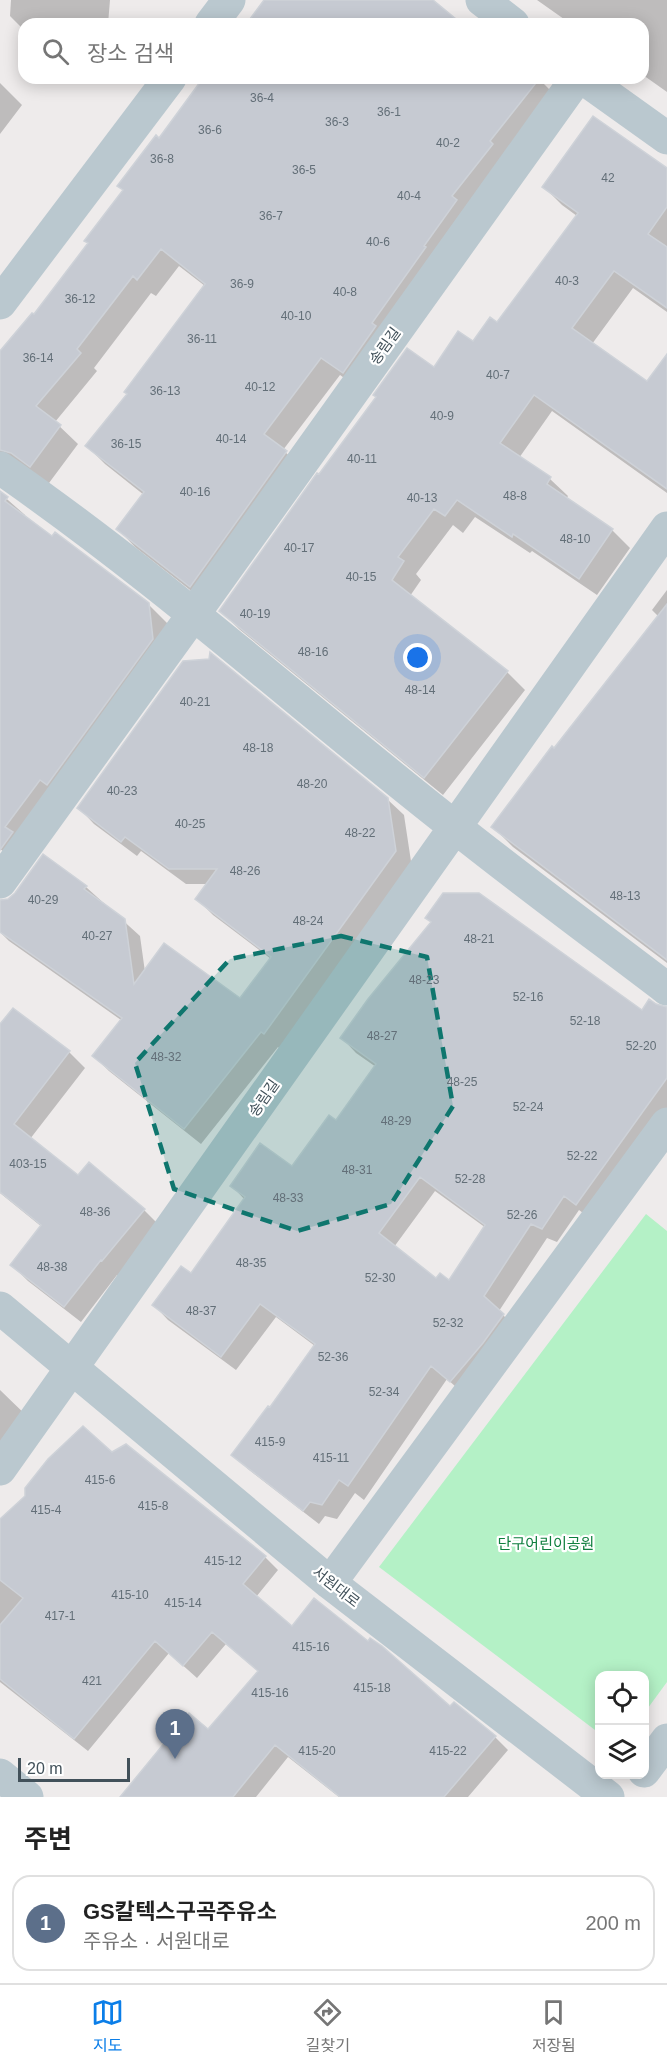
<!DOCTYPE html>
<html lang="ko">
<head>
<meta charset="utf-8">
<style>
  body { margin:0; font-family:Helvetica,"Noto Sans KR",sans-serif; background:#f2f2f2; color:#222 }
  .controls { position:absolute; right:18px; bottom:18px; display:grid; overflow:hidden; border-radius:12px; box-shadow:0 3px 15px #0003 }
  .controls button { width:54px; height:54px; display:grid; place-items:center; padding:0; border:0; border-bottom:2px solid #e0e0e0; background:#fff; color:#222; font:30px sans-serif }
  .scale { position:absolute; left:18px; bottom:15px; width:112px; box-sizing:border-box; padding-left:6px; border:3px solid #42515a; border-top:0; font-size:16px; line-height:21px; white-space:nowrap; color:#42515a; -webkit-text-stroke:4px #fff; paint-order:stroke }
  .you { position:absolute; left:418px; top:658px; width:21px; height:21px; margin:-15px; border:4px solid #fff; border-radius:50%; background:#1a73e8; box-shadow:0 0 0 9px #1a73e833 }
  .badge { display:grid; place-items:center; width:39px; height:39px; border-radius:50%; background:#0b7ee8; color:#fff; font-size:20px; font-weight:700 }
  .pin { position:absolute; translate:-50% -50px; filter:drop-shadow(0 2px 3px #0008) }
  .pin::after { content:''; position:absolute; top:32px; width:21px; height:18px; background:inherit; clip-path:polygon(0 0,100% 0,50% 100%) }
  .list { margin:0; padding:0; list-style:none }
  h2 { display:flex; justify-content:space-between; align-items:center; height:78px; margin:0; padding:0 24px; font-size:26px }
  h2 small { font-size:20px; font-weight:400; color:#767676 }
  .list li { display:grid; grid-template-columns:39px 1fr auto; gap:18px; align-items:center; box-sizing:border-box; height:96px; margin:0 12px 12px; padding:0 12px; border:2px solid #e0e0e0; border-radius:18px }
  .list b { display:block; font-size:22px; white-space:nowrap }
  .list p { margin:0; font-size:20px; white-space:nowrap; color:#767676 }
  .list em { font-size:20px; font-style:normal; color:#767676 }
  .icon { flex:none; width:33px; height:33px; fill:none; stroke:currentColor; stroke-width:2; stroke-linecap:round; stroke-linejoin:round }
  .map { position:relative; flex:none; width:667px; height:1797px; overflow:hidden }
  .search { position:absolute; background:#fff; box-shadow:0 3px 15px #0003; left:18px; right:18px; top:18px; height:66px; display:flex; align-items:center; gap:15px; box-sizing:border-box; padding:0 21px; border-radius:18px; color:#767676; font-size:22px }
  .sheet { height:186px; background:#fff }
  nav { display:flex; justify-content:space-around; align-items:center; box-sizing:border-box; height:84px; border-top:2px solid #e0e0e0; background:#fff; font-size:16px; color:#767676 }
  nav a { display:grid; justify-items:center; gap:3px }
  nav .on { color:#0b7ee8 }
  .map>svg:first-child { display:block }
  .green { fill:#b4f1c6 }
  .shadow { fill:#0003; fill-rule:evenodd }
  .building { fill:#c6cad2; stroke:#ced2d8; stroke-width:1.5; fill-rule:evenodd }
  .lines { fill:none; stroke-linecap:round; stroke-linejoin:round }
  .minor { stroke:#bac8cf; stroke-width:33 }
  .marked { fill:#0f766e; fill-opacity:0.2; stroke:#0f766e; stroke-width:4.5; stroke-dasharray:12 8; stroke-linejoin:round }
  .labels { text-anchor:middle; stroke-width:4.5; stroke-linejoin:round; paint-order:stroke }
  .number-label { font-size:12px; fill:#636f78 }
  .street-label { font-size:15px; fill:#42515a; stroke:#fff }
  .park-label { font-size:15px; fill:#0f7f3e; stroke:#fff }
</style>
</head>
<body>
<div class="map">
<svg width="667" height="1797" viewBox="0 0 667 1797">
  <rect width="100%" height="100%" fill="#eeebeb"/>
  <path class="green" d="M646 1214 667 1231V1682L645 1712 644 1676H600L599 1733 379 1567Z"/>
  <path class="shadow" d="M11 0H110L108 24H24V30L10 16Z
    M537 0H667V92L643 75V24H571Z
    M208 78H538L557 97 361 390 340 375 283 450 304 470 208 604 135 547 118 529 144 495 105 464 87 446 128 394 205 286 179 266 156 296 151 293 94 368 97 371 55 422 78 444 49 483 0 481V354L34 316 89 244 159 140Z
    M0 83 22 105 0 134Z
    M667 171V312L633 288 592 344 648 383 667 356V493L552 411 519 458 550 479 568 496 566 499 612 530 630 548 597 595 532 551 530 553 475 517 463 533 453 525 416 574 421 580 410 596 507 672 525 690 443 795 239 629 221 611 435 369 474 343 498 324 577 216 562 205 544 187Z
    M0 493 25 515 24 517 148 604 167 623 170 657 13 858 0 849Z
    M667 590V963L513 847 493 827 659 617 652 610Z
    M387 799 404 815 412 868 280 1049 278 1047 201 1144 109 1071 94 1056 121 1020 9 941 0 932V917L86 887 140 936 145 972 241 1000 271 959 213 915 197 899 208 884H186L141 851 137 856 94 824 79 808Z
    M667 1009V1113L591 1219 579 1210 557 1242 547 1238 499 1311 518 1330 465 1395 447 1379 364 1500 355 1493 337 1519 325 1516 319 1524 248 1469 233 1455 270 1409 315 1346 276 1317 236 1370 168 1320 154 1305 192 1276 245 1200 232 1186 292 1168 336 1123 376 1067 356 1053 342 1038ZM435 1191 486 1228 449 1282 436 1280 394 1247Z
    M0 1027 69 1052 85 1068 30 1139 78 1177 89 1164 144 1210 160 1226 119 1276 117 1275 81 1322 28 1281 12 1265 42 1227 0 1193Z
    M0 1390 31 1420 0 1458Z
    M126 1445 265 1557 278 1570 256 1597 292 1628 450 1708 495 1737 508 1750 468 1797H339L288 1757 256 1797H145L208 1731 259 1672 226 1644 197 1678 169 1653 88 1751 0 1682V1521Z"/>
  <path class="building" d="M264 0H433L462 24H248L247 23Z
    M203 78H529L536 83 490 141 493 144 452 196 457 200 424 246 426 247 372 323 376 326 343 373 321 358 264 434 287 451 190 587 116 529 144 492 85 446 127 394 124 392 205 284 161 249 137 280 133 276 77 349 81 353 36 406 61 425 30 467 11 453 0 450V351L32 313 34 314 88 243 84 241 123 190 117 186 156 135 159 138Z
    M593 116 667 168V207L648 234 667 247V308L614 271 572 328 647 381 667 354V489L534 395 500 443 551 477 547 484 613 529 579 579 513 534 512 537 457 500 445 516 434 509 398 557 404 561 392 580 508 671 424 778 219 611 317 473 319 474 376 397 373 395 407 348 434 367 458 331 473 341 490 317 497 322 578 213 542 187Z
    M0 491 8 497 5 501 52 536 55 532 149 603 153 639 47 785 40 780 5 827 13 832 0 850Z
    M667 604V960L491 827 552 746 554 748Z
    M210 652 388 798 396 851 264 1034 261 1032 184 1129 92 1056 122 1018 0 932V900L8 899 15 893 43 854 87 886 84 889 125 919 134 984 164 943 240 998 271 957 195 899 217 869H169L125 837 121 842 77 808 183 661 209 659Z
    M443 893H479L642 1010 649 999 656 1004 667 1007V1078L576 1205 564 1196 542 1229 531 1224 484 1296 504 1314 483 1343 450 1382 431 1366 348 1486 339 1480 322 1505 310 1502 303 1511 231 1455 268 1406 270 1407 315 1344 260 1304 221 1357 152 1305 181 1266 191 1273 245 1197 230 1186 260 1143 292 1166 329 1115 336 1120 376 1064 340 1038 368 999 431 922 425 918ZM420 1177 485 1225 449 1280 440 1273 436 1278 379 1233Z
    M13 1008 70 1051 14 1124 78 1175 89 1162 145 1209 102 1261 101 1260 64 1307 10 1265 41 1225 0 1192V1024Z
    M83 1426 112 1452 126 1444 266 1556 243 1584 292 1626 314 1598 368 1641 370 1638 382 1646 450 1706 454 1702 496 1736 444 1797H340L275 1745 233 1797H120L189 1713 208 1729 258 1671 212 1632 183 1666 155 1641 74 1739 0 1679V1625L23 1598 0 1580V1519L25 1496V1488L48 1459Z"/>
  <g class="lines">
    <path class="minor" d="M482 0 513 24
      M211 24 229 0
      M583 78 667 138
      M0 303 170 78
      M0 468C159 578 303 708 455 827 524 882 596 935 667 989
      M0 882 193 615 577 78
      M0 1308 330 1583 608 1797
      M0 1469 667 528
      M330 1583 667 1124
      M644 1771 667 1740
      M0 1775 27 1797"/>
  </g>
  <path class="marked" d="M341 936 427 957 453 1106 391 1204 297 1231 174 1189 135 1063 230 959Z"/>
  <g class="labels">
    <g class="number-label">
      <text x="262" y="102">36-4</text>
      <text x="389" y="116">36-1</text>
      <text x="337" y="126">36-3</text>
      <text x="210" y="134">36-6</text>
      <text x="448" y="147">40-2</text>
      <text x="162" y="163">36-8</text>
      <text x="304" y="174">36-5</text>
      <text x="608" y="182">42</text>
      <text x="409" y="200">40-4</text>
      <text x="271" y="220">36-7</text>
      <text x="378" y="246">40-6</text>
      <text x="567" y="285">40-3</text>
      <text x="242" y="288">36-9</text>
      <text x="345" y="296">40-8</text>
      <text x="80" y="303">36-12</text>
      <text x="296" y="320">40-10</text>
      <text x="202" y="343">36-11</text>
      <text x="38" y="362">36-14</text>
      <text x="498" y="379">40-7</text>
      <text x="260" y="391">40-12</text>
      <text x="165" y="395">36-13</text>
      <text x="442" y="420">40-9</text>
      <text x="231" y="443">40-14</text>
      <text x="126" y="448">36-15</text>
      <text x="362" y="463">40-11</text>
      <text x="195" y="496">40-16</text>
      <text x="515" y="500">48-8</text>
      <text x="422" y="502">40-13</text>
      <text x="575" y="543">48-10</text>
      <text x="299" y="552">40-17</text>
      <text x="361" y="581">40-15</text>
      <text x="255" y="618">40-19</text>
      <text x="313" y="656">48-16</text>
      <text x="420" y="694">48-14</text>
      <text x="195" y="706">40-21</text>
      <text x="258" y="752">48-18</text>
      <text x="312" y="788">48-20</text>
      <text x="122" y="795">40-23</text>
      <text x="190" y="828">40-25</text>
      <text x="360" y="837">48-22</text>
      <text x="245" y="875">48-26</text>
      <text x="625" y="900">48-13</text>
      <text x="43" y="904">40-29</text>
      <text x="308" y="925">48-24</text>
      <text x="97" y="940">40-27</text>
      <text x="479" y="943">48-21</text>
      <text x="424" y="984">48-23</text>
      <text x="528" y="1001">52-16</text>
      <text x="585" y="1025">52-18</text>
      <text x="382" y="1040">48-27</text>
      <text x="641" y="1050">52-20</text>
      <text x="166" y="1061">48-32</text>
      <text x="462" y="1086">48-25</text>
      <text x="528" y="1111">52-24</text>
      <text x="396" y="1125">48-29</text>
      <text x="582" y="1160">52-22</text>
      <text x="28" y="1168">403-15</text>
      <text x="357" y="1174">48-31</text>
      <text x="470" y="1183">52-28</text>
      <text x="288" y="1202">48-33</text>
      <text x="95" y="1216">48-36</text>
      <text x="522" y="1219">52-26</text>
      <text x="251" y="1267">48-35</text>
      <text x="52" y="1271">48-38</text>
      <text x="380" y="1282">52-30</text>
      <text x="201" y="1315">48-37</text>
      <text x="448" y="1327">52-32</text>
      <text x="333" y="1361">52-36</text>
      <text x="384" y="1396">52-34</text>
      <text x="270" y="1446">415-9</text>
      <text x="331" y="1462">415-11</text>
      <text x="100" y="1484">415-6</text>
      <text x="153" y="1510">415-8</text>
      <text x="46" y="1514">415-4</text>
      <text x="223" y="1565">415-12</text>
      <text x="130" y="1599">415-10</text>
      <text x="183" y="1607">415-14</text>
      <text x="60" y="1620">417-1</text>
      <text x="311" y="1651">415-16</text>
      <text x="92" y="1685">421</text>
      <text x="372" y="1692">415-18</text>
      <text x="270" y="1697">415-16</text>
      <text x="317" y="1755">415-20</text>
      <text x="448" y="1755">415-22</text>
    </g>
    <g class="street-label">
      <text transform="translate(385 346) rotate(-54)" y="5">송림길</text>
      <text transform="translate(264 1098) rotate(-55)" y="5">송림길</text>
      <text transform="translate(336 1587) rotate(38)" y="5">서원대로</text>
    </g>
    <g class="park-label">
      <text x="546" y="1549">단구어린이공원</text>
    </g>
  </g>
</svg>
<div class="controls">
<button><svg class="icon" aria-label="locate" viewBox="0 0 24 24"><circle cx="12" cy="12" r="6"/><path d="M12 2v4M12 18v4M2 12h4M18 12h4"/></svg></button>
<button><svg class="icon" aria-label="layers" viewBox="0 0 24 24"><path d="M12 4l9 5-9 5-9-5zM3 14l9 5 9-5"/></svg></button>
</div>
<div class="scale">20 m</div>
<div class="you"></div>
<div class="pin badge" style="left:175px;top:1759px;background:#5c6f8a">1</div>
<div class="search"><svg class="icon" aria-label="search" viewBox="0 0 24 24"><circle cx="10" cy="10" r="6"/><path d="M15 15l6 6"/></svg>장소 검색</div>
</div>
<section class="sheet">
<h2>주변<small></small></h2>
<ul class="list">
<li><span class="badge" style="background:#5c6f8a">1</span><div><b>GS칼텍스구곡주유소</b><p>주유소 · 서원대로</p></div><em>200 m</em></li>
</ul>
</section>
<nav>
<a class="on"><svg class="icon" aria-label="map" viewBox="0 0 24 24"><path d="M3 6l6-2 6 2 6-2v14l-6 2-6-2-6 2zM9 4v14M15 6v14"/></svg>지도</a>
<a><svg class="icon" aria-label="directions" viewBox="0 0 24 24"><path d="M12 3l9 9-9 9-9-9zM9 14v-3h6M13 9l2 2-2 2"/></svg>길찾기</a>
<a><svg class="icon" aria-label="saved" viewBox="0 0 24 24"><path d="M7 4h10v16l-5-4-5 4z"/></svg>저장됨</a>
</nav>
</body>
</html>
